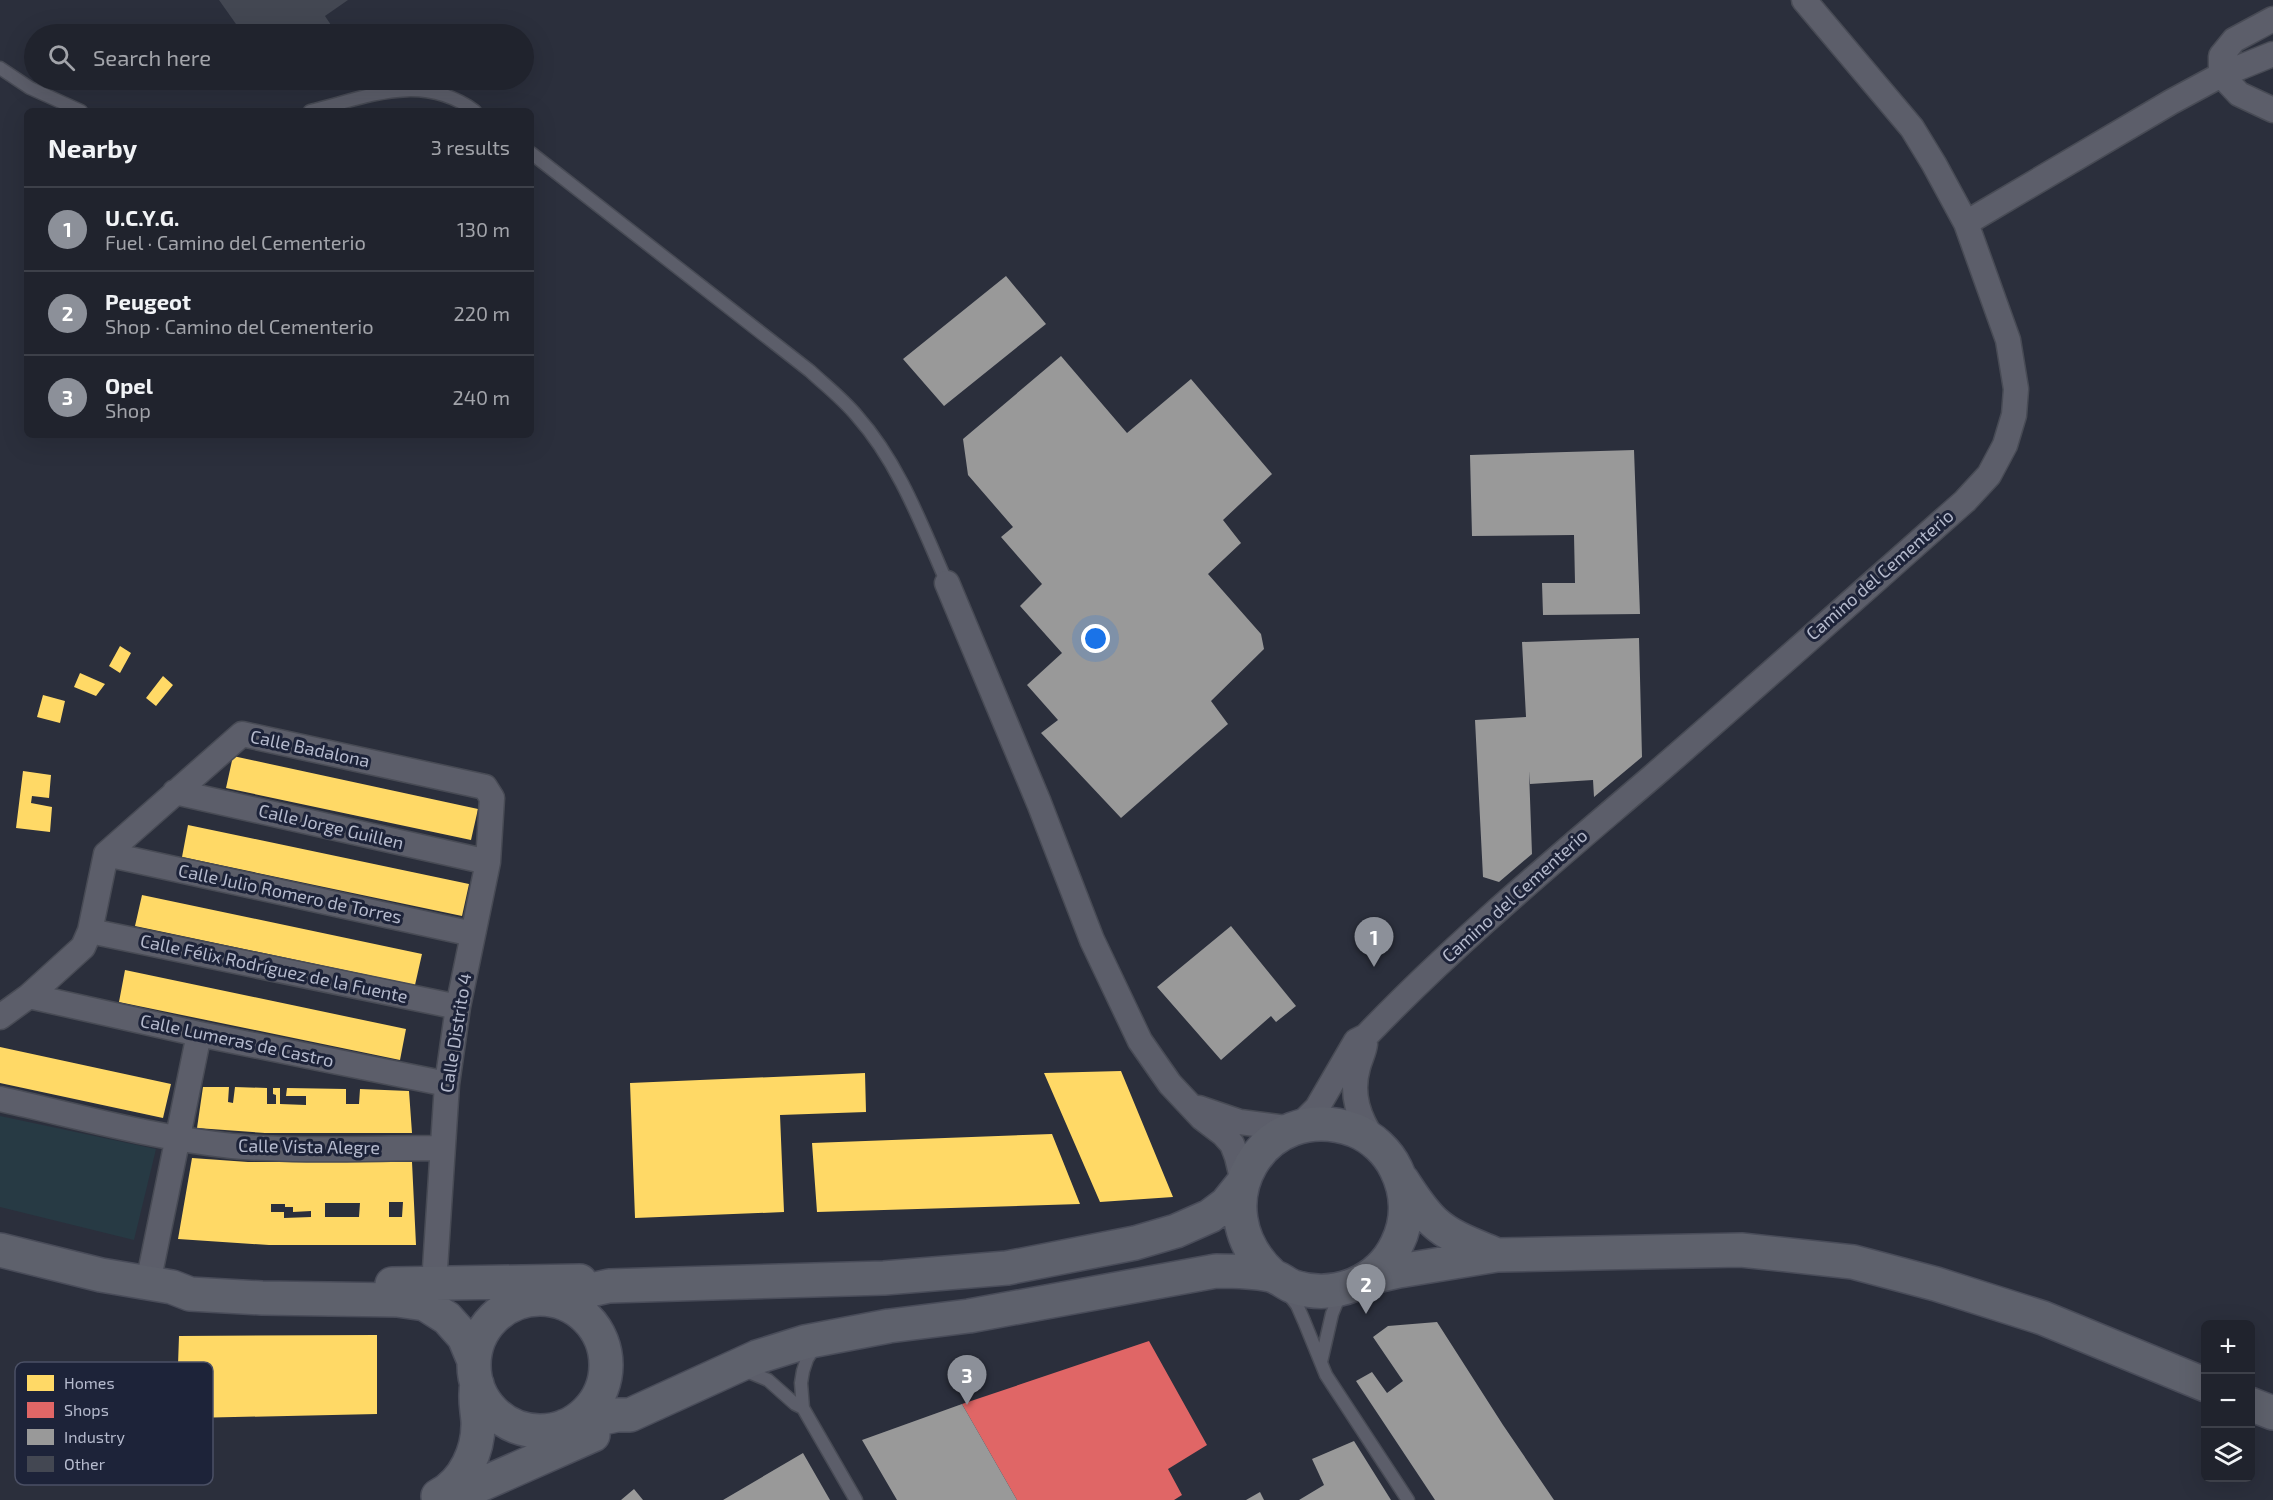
<!DOCTYPE html>
<html lang="en">
<head>
<meta charset="utf-8">
<style>
  body { margin:0; font-family:"Exo 2",sans-serif; background:#282b35; color:#f1f3f6 }
  .controls { position:absolute; right:18px; bottom:18px; display:grid; overflow:hidden; border-radius:9px; box-shadow:0 6px 24px #0002 }
  .controls button { width:54px; height:54px; display:grid; place-items:center; padding:0; border:0; border-bottom:2px solid #3d4049; background:#20232d; color:#f1f3f6; font:30px sans-serif }
  .you { position:absolute; left:1096px; top:639px; width:21px; height:21px; margin:-15px; border:4px solid #fff; border-radius:50%; background:#1a73e8; box-shadow:0 0 0 9px #1a73e833 }
  .badge { display:grid; place-items:center; width:39px; height:39px; border-radius:50%; background:#8c9099; color:#fff; font-size:20px; font-weight:700 }
  .pin { position:absolute; translate:-50% -50px; filter:drop-shadow(0 2px 3px #0008) }
  .pin::after { content:''; position:absolute; top:32px; width:21px; height:18px; background:inherit; clip-path:polygon(0 0,100% 0,50% 100%) }
  .list { margin:0; padding:0; list-style:none }
  h2 { display:flex; justify-content:space-between; align-items:center; height:78px; margin:0; padding:0 24px; font-size:26px }
  h2 small { font-size:20px; font-weight:400; color:#a2a4aa }
  .list li { display:grid; grid-template-columns:39px 1fr auto; gap:18px; align-items:center; box-sizing:border-box; height:84px; padding:0 24px; border-top:2px solid #3d4049 }
  .list b { display:block; font-size:22px; white-space:nowrap }
  .list p { margin:0; font-size:20px; white-space:nowrap; color:#a2a4aa }
  .list em { font-size:20px; font-style:normal; color:#a2a4aa }
  .icon { flex:none; width:33px; height:33px; fill:none; stroke:currentColor; stroke-width:2; stroke-linecap:round; stroke-linejoin:round }
  .map { position:relative; flex:none; width:2273px; height:1500px; overflow:hidden }
  .search { position:absolute; background:#20232d; box-shadow:0 6px 24px #0002; left:24px; top:24px; width:510px; height:66px; display:flex; align-items:center; gap:15px; box-sizing:border-box; padding:0 21px; border-radius:33px; color:#a2a4aa; font-size:22px }
  .panel { position:absolute; background:#20232d; box-shadow:0 6px 24px #0002; left:24px; top:108px; width:510px; height:330px; border-radius:9px }
  .map>svg:first-child { display:block }
  .green { fill:#273a44 }
  .homes { fill:#ffd966; fill-rule:evenodd }
  .shops { fill:#e06666 }
  .industry { fill:#999 }
  .building { fill:#434752 }
  .lines { fill:none; stroke-linecap:round; stroke-linejoin:round }
  .lane-casing { stroke:#484b55; stroke-width:15 }
  .street-casing { stroke:#484b55; stroke-width:27 }
  .primary-casing { stroke:#494c59; stroke-width:36 }
  .lane { stroke:#5c5e6a; stroke-width:12 }
  .street { stroke:#5c5e6a; stroke-width:24 }
  .primary { stroke:#5e616c; stroke-width:33 }
  .labels { text-anchor:middle; stroke-width:6; stroke-linejoin:round; paint-order:stroke }
  .street-label { font-size:18px; fill:#b5bacd; stroke:#1d2339 }
  .key { fill:#1d2339; stroke:#4b5065; stroke-width:1.5 }
  .key-label { font-size:16px; fill:#b5bacd }
</style>
</head>
<body>
<div class="map">
<svg width="2273" height="1500" viewBox="0 0 2273 1500">
  <rect width="100%" height="100%" fill="#2b2f3c"/>
  <path class="green" d="M0 1116 156 1149 134 1240 0 1207Z"/>
  <path class="homes" d="M120 646 131 653 120 673 109 666Z
    M80 673 105 684 96 696 74 687Z
    M163 676 173 685 156 706 146 698Z
    M43 695 65 701 60 723 37 717Z
    M233 756 478 809 471 840 226 788Z
    M23 771 51 775 49 798 32 796 31 803 52 807 50 832 16 828Z
    M188 825 469 884 462 916 182 857Z
    M142 895 422 954 415 985 135 926Z
    M125 970 406 1029 400 1060 119 1002Z
    M0 1047 171 1084 163 1118 0 1083Z
    M1121 1071 1173 1197 1100 1202 1044 1073Z
    M865 1073 866 1112 780 1115 784 1212 635 1218 630 1083Z
    M203 1087H229L228 1102 233 1103 235 1087 267 1088V1104H276V1095L273 1094V1088H280V1104L306 1105V1096H286L287 1088 346 1089V1104H359L360 1089 409 1091 412 1133H265L197 1128Z
    M1052 1134 1080 1204 817 1212 812 1143Z
    M192 1158 248 1162H412L416 1245H269L178 1239ZM389 1202H403L402 1217H389ZM325 1203H360L359 1217H325ZM271 1204H285V1207H293V1212L311 1211V1217L284 1218V1212H271Z
    M377 1335V1414L190 1418 191 1365H178L179 1336Z"/>
  <path class="shops" d="M1149 1341 1207 1445 1168 1469 1182 1495 1174 1500H1017L962 1404Z"/>
  <path class="industry" d="M1006 276 1046 324 944 406 903 359Z
    M1061 356 1127 433 1191 379 1272 474 1223 520 1241 543 1208 574 1261 634 1264 649 1211 701 1228 724 1121 818 1041 733 1058 720 1027 685 1062 653 1020 606 1042 584 1001 537 1013 527 968 475 963 439Z
    M1634 450 1640 614 1543 615 1542 583H1575L1574 535 1472 536 1470 455Z
    M1639 638 1642 757 1594 797 1593 780 1530 784 1529 771 1532 854 1499 882 1483 877 1475 720 1526 717 1522 642Z
    M1231 926 1296 1006 1276 1022 1271 1016 1221 1060 1157 987Z
    M1437 1322 1503 1425 1554 1500H1435L1356 1381 1372 1372 1387 1393 1403 1381 1373 1337 1388 1326Z
    M962 1404 1017 1500H897L862 1440Z
    M1354 1441 1391 1500H1299L1324 1485 1312 1459Z
    M803 1453 830 1500H723Z
    M634 1489 643 1500H621Z
    M1260 1492 1264 1500H1246Z"/>
  <path class="building" d="M219 0H348L325 16 337 34H243Z"/>
  <g class="lines">
    <g class="lane-casing">
      <path id="lane" d="M0 68 30 88 81 111
        M310 111C368 97 421 72 475 111
        M531 153 810 371C826 386 843 399 857 416 899 463 922 526 947 583
        M1286 1291 1297 1305 1304 1321 1326 1375 1408 1500
        M816 1345 807 1359 803 1371 801 1383 803 1408 856 1500
        M1321 1362 1332 1314 1341 1292
        M744 1370 768 1380 795 1404 803 1408"/>
    </g>
    <g class="street-casing">
      <path id="street" d="M2273 19 2234 40 2221 56V75L2239 94 2273 110
        M1966 223 2171 102 2221 75 2273 54
        M947 583 1039 803 1092 940 1140 1041 1170 1084 1202 1118 1223 1134 1232 1144 1237 1157 1243 1182
        M175 792 488 862
        M106 854 242 734 485 787 492 798 488 862 458 1007 447 1084 434 1284
        M106 854 473 934
        M90 931 458 1007
        M29 996 199 1034 447 1084
        M0 1017 29 996 83 947 90 931 106 854
        M1365 1044C1364 1052 1360 1059 1358 1067 1350 1095 1359 1118 1374 1141
        M0 1099C77 1116 154 1138 232 1146 301 1152 372 1148 441 1148
        M1199 1108 1240 1122 1294 1129
        M1297 1128 1317 1108 1356 1041 1366 1036C1455 943 1554 861 1652 777 1757 686 1861 593 1965 501L1989 475 2005 445 2014 415 2016 389 2008 340 1966 223 1934 164 1912 128 1804 0
        M148 1283 199 1034"/>
    </g>
    <g class="primary-casing">
      <path id="primary" d="M1402 1180C1412 1195 1421 1210 1434 1222 1451 1238 1476 1246 1497 1255
        M0 1250 101 1275 172 1287 190 1294 262 1298 397 1300 425 1304 447 1318 464 1337 474 1361
        M1368 1278 1399 1271 1497 1255 1741 1250 1853 1262 1936 1284 2043 1318 2206 1385
        M392 1284 580 1281
        M550 1299 609 1286 884 1278 1007 1268 1135 1243 1176 1231 1210 1216 1226 1204 1242 1184
        M474 1365a66 66 0 1 1 132 0a66 66 0 1 1-132 0Z
        M2250 1404 2273 1413
        M565 1426 617 1415H630L757 1357 805 1342 889 1326 969 1316 1216 1271C1234 1271 1252 1271 1270 1275 1279 1277 1286 1284 1294 1287 1335 1300 1379 1282 1397 1244 1409 1220 1408 1193 1396 1169 1388 1152 1372 1137 1354 1130 1263 1097 1198 1207 1272 1275
        M438 1496C465 1482 479 1450 478 1421 477 1408 474 1397 477 1384
        M446 1500 593 1435"/>
    </g>
    <use href="#lane" class="lane"/>
    <use href="#street" class="street"/>
    <use href="#primary" class="primary"/>
  </g>
  <g class="labels">
    <g class="street-label">
      <text transform="translate(1880 575) rotate(-41)" y="6">Camino del Cementerio</text>
      <text transform="translate(310 749) rotate(12)" y="6">Calle Badalona</text>
      <text transform="translate(331 827) rotate(13)" y="6">Calle Jorge Guillen</text>
      <text transform="translate(290 894) rotate(12)" y="6">Calle Julio Romero de Torres</text>
      <text transform="translate(1515 896) rotate(-42)" y="6">Camino del Cementerio</text>
      <text transform="translate(274 969) rotate(12)" y="6">Calle Félix Rodríguez de la Fuente</text>
      <text transform="translate(456 1033) rotate(-81)" y="6">Calle Distrito 4</text>
      <text transform="translate(237 1041) rotate(12)" y="6">Calle Lumeras de Castro</text>
      <text transform="translate(309 1147) rotate(1)" y="6">Calle Vista Alegre</text>
    </g>
  </g>
  <rect x="15" y="1362" width="198" height="123" rx="9" class="key"/>
  <rect x="27" y="1375" width="27" height="16" fill="#ffd966"/>
  <rect x="27" y="1402" width="27" height="16" fill="#e06666"/>
  <rect x="27" y="1429" width="27" height="16" fill="#999"/>
  <rect x="27" y="1456" width="27" height="16" fill="#434752"/>
  <g class="key-label">
    <text x="64" y="1389">Homes</text>
    <text x="64" y="1416">Shops</text>
    <text x="64" y="1443">Industry</text>
    <text x="64" y="1470">Other</text>
  </g>
</svg>
<div class="controls">
<button>+</button>
<button>−</button>
<button><svg class="icon" aria-label="layers" viewBox="0 0 24 24"><path d="M12 4l9 5-9 5-9-5zM3 14l9 5 9-5"/></svg></button>
</div>
<div class="you"></div>
<div class="pin badge" style="left:1374px;top:967px">1</div>
<div class="pin badge" style="left:1366px;top:1314px">2</div>
<div class="pin badge" style="left:967px;top:1405px">3</div>
<div class="search"><svg class="icon" aria-label="search" viewBox="0 0 24 24"><circle cx="10" cy="10" r="6"/><path d="M15 15l6 6"/></svg>Search here</div>
<section class="panel">
<h2>Nearby<small>3 results</small></h2>
<ul class="list">
<li><span class="badge">1</span><div><b>U.C.Y.G.</b><p>Fuel · Camino del Cementerio</p></div><em>130 m</em></li>
<li><span class="badge">2</span><div><b>Peugeot</b><p>Shop · Camino del Cementerio</p></div><em>220 m</em></li>
<li><span class="badge">3</span><div><b>Opel</b><p>Shop</p></div><em>240 m</em></li>
</ul>
</section>
</div>
</body>
</html>
